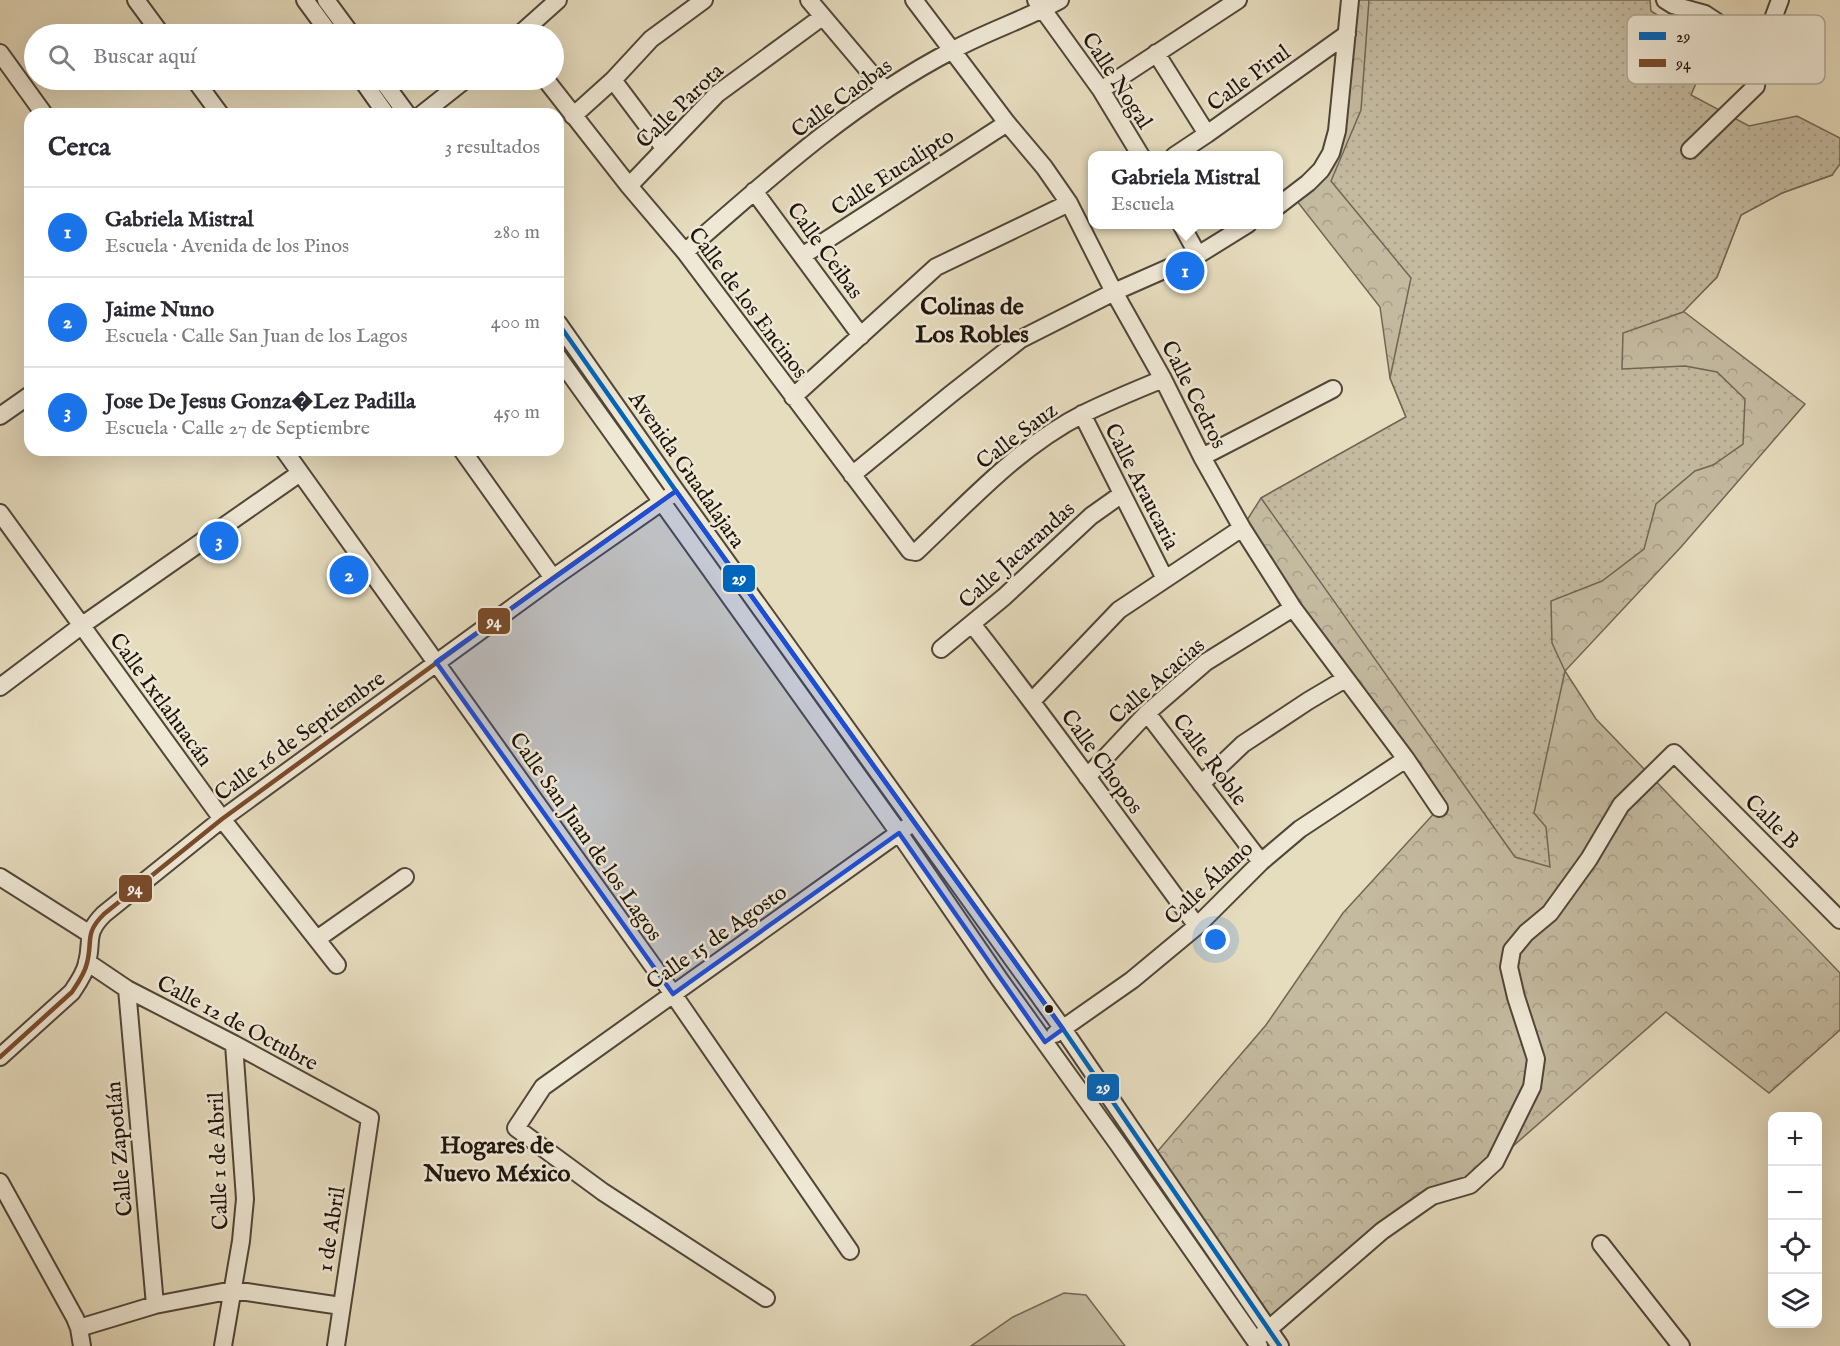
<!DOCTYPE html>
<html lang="es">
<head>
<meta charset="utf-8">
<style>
  body { margin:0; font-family:"IM FELL English",serif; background:#f7f7f7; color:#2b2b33 }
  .controls { position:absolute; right:18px; bottom:18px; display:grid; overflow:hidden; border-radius:12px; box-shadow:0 6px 24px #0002 }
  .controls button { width:54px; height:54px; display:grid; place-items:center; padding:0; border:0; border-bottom:2px solid #e1e1e2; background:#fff; color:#2b2b33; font:30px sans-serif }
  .you { position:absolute; left:1216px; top:940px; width:21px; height:21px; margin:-15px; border:4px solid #fff; border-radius:50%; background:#1a73e8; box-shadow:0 0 0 9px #1a73e833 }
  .badge { display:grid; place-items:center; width:39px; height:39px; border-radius:50%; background:#1a73e8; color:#fff; font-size:20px; font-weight:700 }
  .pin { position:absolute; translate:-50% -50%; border:3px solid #fff; box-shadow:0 2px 6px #0006 }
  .popup { position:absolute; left:1088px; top:151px; width:195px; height:78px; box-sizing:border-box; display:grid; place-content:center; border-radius:12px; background:#fff; filter:drop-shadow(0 2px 4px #0005); font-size:20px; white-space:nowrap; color:#7c7c81 }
  .popup b { font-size:22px; color:#2b2b33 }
  .popup::after { content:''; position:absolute; left:50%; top:100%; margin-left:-12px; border:12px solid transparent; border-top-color:#fff }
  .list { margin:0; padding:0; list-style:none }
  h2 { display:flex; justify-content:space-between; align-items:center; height:78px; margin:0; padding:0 24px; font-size:26px }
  h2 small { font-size:20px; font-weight:400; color:#7c7c81 }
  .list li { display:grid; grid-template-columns:39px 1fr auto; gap:18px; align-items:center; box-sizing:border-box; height:90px; padding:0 24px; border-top:2px solid #e1e1e2 }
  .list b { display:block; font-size:22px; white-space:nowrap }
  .list p { margin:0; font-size:20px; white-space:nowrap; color:#7c7c81 }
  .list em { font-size:20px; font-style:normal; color:#7c7c81 }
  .icon { flex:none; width:33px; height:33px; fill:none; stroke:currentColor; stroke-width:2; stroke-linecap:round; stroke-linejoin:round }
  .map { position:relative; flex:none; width:1840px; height:1346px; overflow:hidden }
  .search { position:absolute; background:#fff; box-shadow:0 6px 24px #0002; left:24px; top:24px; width:540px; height:66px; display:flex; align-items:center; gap:15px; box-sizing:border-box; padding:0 21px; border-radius:33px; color:#7c7c81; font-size:22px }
  .panel { position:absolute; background:#fff; box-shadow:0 6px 24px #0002; left:24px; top:108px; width:540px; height:348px; border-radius:18px }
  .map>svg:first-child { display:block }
  .forest { fill:url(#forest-crowns); stroke:#716756; stroke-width:1.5 }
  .park { fill:url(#park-dots); stroke:#716756; stroke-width:1.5 }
  .pitch { fill:#c4baa0; stroke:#716756; stroke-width:1.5 }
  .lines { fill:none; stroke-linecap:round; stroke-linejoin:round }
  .minor-casing { stroke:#504638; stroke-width:20 }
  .minor { stroke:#efe8d5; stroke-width:16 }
  .bus-1-casing { stroke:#efe8d5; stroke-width:9 }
  .bus-2-casing { stroke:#efe8d5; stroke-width:9 }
  .bus-1 { stroke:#0065bd; stroke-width:4.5 }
  .bus-2 { stroke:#7a4b2a; stroke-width:4.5 }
  .marked { fill:#1d4ed8; fill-opacity:0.2; stroke:#1d4ed8; stroke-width:4.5; stroke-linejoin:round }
  .bus-dot { fill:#1e140c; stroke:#efe8d5; stroke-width:2 }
  .labels { text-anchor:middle; stroke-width:5; stroke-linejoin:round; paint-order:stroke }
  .street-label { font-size:22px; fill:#1e140c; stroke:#efe8d5 }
  .neighbourhood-label { font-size:24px; font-weight:bold; fill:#1e140c; stroke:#efe8d5 }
  .key { fill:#efe8d5; stroke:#b0a899; stroke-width:1.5 }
  .key-label { font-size:16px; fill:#1e140c }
  .line-badge { stroke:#efe8d5; stroke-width:2 }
  .badge-label { font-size:16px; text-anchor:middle; font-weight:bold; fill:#fff }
</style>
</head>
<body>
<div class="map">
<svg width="1840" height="1346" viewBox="0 0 1840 1346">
  <defs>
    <pattern id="forest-crowns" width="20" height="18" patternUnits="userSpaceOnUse" patternTransform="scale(1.5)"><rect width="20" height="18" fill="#c4baa0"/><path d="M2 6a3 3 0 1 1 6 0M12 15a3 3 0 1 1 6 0" fill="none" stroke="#a89f89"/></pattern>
    <pattern id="park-dots" width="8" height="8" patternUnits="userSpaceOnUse" patternTransform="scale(1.5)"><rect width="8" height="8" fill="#c4baa0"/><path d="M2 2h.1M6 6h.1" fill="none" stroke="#a89f89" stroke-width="1.8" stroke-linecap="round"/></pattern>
  </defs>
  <rect width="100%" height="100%" fill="#e6dcbe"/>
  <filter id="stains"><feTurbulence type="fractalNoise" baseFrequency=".00333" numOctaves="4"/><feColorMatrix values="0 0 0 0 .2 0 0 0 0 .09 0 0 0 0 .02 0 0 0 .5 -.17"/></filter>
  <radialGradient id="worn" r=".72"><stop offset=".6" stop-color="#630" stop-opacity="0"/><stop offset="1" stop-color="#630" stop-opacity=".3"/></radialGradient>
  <path class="forest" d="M1350 0H1625L1711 49 1630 160 1749 126 1832 175 1782 193 1741 215 1717 277 1683 311 1805 404 1681 547 1565 671 1596 719 1840 973V1030L1769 1093 1666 1012 1495 1162 1432 1197 1269 1329 1151 1159 1266 1025 1343 913 1439 808 1242 528 1261 498 1406 417 1390 378 1380 307 1293 196 1331 152Z"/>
  <path class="park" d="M1369 0H1650L1651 11 1711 49 1691 95 1749 126 1797 116 1840 138V164L1832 175 1782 193 1741 215 1717 277 1683 312 1623 333 1622 369 1685 366 1717 372 1745 399 1743 444 1713 465 1695 471 1656 504 1644 549 1602 581 1551 601 1552 643 1565 671 1534 813 1546 827 1550 867 1515 857 1261 498 1406 417 1390 378 1411 278 1331 181 1361 110Z"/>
  <path class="pitch" d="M1064 1293 1086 1295 1125 1346H971L1013 1317Z"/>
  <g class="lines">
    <g class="minor-casing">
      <path id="minor" d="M136 0 161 34
        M305 0 330 34
        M326 0 351 34
        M809 0 885 90
        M914 0 1007 123 1044 167 1069 203 1114 292 1163 379 1202 457 1242 528 1293 608 1406 759 1439 808
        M1036 0 1101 90 1141 156
        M1665 0 1673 5 1705 14 1761 51
        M520 34 558 0
        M0 53 44 114
        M1156 53 1207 134
        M195 80 220 114
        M362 80 386 114
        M382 80 407 114
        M546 80 629 186 685 252 910 551 916 552C968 503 1018 447 1083 414 1109 401 1136 390 1163 379
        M613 80 664 148
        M1101 90 1238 0
        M422 114 465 80
        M573 116 613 80 651 39 704 0
        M1690 150 1756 86 1761 51 1780 0
        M1174 156 1207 134 1347 34
        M629 186 717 94 822 17
        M754 191 861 336
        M1278 206 1308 183 1321 170 1331 153 1337 131 1350 0
        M1181 224 1198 255
        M685 252C768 179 854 101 953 50 988 31 1026 19 1060 0
        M802 256 1007 123
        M558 323 676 491 1063 1029 1280 1346
        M558 357 899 833 1000 980 1118 1144 1259 1346
        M793 397 936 267 1069 203
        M1082 414 1165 579
        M0 416 30 395
        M284 450 673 994 850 1251
        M462 450 553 578
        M1202 457 1333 389
        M852 475 951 394 1021 339 1114 292 1198 255 1248 224
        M0 513 222 819 337 965
        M972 624C1050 723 1122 825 1197 926
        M941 649 1004 597 1091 516 1122 494
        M0 687 81 626 300 473
        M1032 701 1119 610 1242 528
        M1147 713 1261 862
        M1087 777 1147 713 1206 662 1293 608
        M1201 784 1243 744 1308 701 1345 679
        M0 877 90 934
        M317 939 405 877
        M87 962 127 989 234 1044 370 1118 336 1346
        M127 989 155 1305
        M1055 1034 1132 980 1197 926 1261 862 1300 829 1406 759
        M0 1057 72 992C78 983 85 973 87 963 93 940 84 934 104 914L222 819 553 578 670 496
        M0 1182 75 1318 79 1328 82 1346
        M1601 1244 1681 1346
        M766 1298 603 1192 516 1128 543 1087 907 827
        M79 1328 155 1305 233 1290 341 1306
        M1263 1334 1382 1231 1432 1196 1470 1185 1495 1162 1532 1087 1536 1059 1516 997 1509 967 1512 950 1526 933 1550 913 1589 859 1621 805 1674 753 1840 920
        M223 1346 241 1241 245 1199 234 1044"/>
    </g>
    <use href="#minor" class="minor"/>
    <g class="bus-1-casing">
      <path id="bus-1" d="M558 323 676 491 1063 1029 1280 1346"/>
    </g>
    <g class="bus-2-casing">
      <path id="bus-2" d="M0 1057 72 992C78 983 85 973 87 963 93 940 84 934 104 914L222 819 553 578 676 491"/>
    </g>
    <use href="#bus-1" class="bus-1"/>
    <use href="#bus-2" class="bus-2"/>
  </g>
  <path class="marked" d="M676 491 1063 1029 1045 1042 899 833 673 994 436 662Z"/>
  <circle class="bus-dot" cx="1049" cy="1009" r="5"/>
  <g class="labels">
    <g class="street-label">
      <text transform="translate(1248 77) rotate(-36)" y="8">Calle Pirul</text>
      <text transform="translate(1118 80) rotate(57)" y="8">Calle Nogal</text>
      <text transform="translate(841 97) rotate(-36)" y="8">Calle Caobas</text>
      <text transform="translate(679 105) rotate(-44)" y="8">Calle Parota</text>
      <text transform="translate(892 171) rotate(-33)" y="8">Calle Eucalipto</text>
      <text transform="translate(826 250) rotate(54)" y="8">Calle Ceibas</text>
      <text transform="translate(749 302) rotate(53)" y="8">Calle de los Encinos</text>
      <text transform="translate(1195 394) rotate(63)" y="8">Calle Cedros</text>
      <text transform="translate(1016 435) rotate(-37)" y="8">Calle Sauz</text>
      <text transform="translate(688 469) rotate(55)" y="8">Avenida Guadalajara</text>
      <text transform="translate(1143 486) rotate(63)" y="8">Calle Araucaria</text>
      <text transform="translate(1016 554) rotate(-42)" y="8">Calle Jacarandas</text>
      <text transform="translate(1156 680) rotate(-41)" y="8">Calle Acacias</text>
      <text transform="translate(162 699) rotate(54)" y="8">Calle Ixtlahuacán</text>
      <text transform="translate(299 735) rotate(-36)" y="8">Calle 16 de Septiembre</text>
      <text transform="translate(1211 759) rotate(53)" y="8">Calle Roble</text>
      <text transform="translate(1103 761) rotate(54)" y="8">Calle Chopos</text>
      <text transform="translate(1773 821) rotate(45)" y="8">Calle B</text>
      <text transform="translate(587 836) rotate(55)" y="8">Calle San Juan de los Lagos</text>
      <text transform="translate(1208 882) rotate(-43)" y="8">Calle Álamo</text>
      <text transform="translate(716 936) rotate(-35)" y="8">Calle 15 de Agosto</text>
      <text transform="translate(238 1022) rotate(28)" y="8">Calle 12 de Octubre</text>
      <text transform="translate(118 1149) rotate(-95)" y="8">Calle Zapotlán</text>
      <text transform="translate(217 1161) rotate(-92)" y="8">Calle 1 de Abril</text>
      <text transform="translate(330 1229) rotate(-81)" y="8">1 de Abril</text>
    </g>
    <g class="neighbourhood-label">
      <text x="972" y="314">Colinas de<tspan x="972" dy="28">Los Robles</tspan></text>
      <text x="497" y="1153">Hogares de<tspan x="497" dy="28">Nuevo México</tspan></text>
    </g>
  </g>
  <rect x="1627" y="15" width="198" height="69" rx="9" class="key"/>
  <rect x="1639" y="32" width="27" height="8" fill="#0065bd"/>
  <rect x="1639" y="59" width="27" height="8" fill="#7a4b2a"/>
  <g class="key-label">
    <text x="1676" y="42">29</text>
    <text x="1676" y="69">94</text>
  </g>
  <g class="line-badge">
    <rect x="722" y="564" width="34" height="29" rx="6" fill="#0065bd"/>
    <rect x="477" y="607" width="34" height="28" rx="6" fill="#7a4b2a"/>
    <rect x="118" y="874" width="35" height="29" rx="6" fill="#7a4b2a"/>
    <rect x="1086" y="1073" width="34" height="29" rx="6" fill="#0065bd"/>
  </g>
  <g class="badge-label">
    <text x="739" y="584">29</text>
    <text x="494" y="627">94</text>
    <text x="135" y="894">94</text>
    <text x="1103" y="1093">29</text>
  </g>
  <rect width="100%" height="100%" filter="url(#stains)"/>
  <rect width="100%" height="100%" fill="url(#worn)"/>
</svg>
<div class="controls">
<button>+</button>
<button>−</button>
<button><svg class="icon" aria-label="locate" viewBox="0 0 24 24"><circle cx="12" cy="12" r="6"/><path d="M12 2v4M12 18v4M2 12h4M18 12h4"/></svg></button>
<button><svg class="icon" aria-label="layers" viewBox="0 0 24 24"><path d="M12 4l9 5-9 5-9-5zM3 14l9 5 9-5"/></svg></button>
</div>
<div class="you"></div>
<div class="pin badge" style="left:1185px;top:271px">1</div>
<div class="popup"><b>Gabriela Mistral</b>Escuela</div>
<div class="pin badge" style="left:349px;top:575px">2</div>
<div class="pin badge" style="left:219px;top:541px">3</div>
<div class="search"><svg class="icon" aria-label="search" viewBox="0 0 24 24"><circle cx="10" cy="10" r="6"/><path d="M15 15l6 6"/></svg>Buscar aquí</div>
<section class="panel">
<h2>Cerca<small>3 resultados</small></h2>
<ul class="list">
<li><span class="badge">1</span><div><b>Gabriela Mistral</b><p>Escuela · Avenida de los Pinos</p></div><em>280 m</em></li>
<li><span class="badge">2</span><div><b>Jaime Nuno</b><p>Escuela · Calle San Juan de los Lagos</p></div><em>400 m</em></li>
<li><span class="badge">3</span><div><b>Jose De Jesus Gonza�Lez Padilla</b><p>Escuela · Calle 27 de Septiembre</p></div><em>450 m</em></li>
</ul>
</section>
</div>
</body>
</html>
